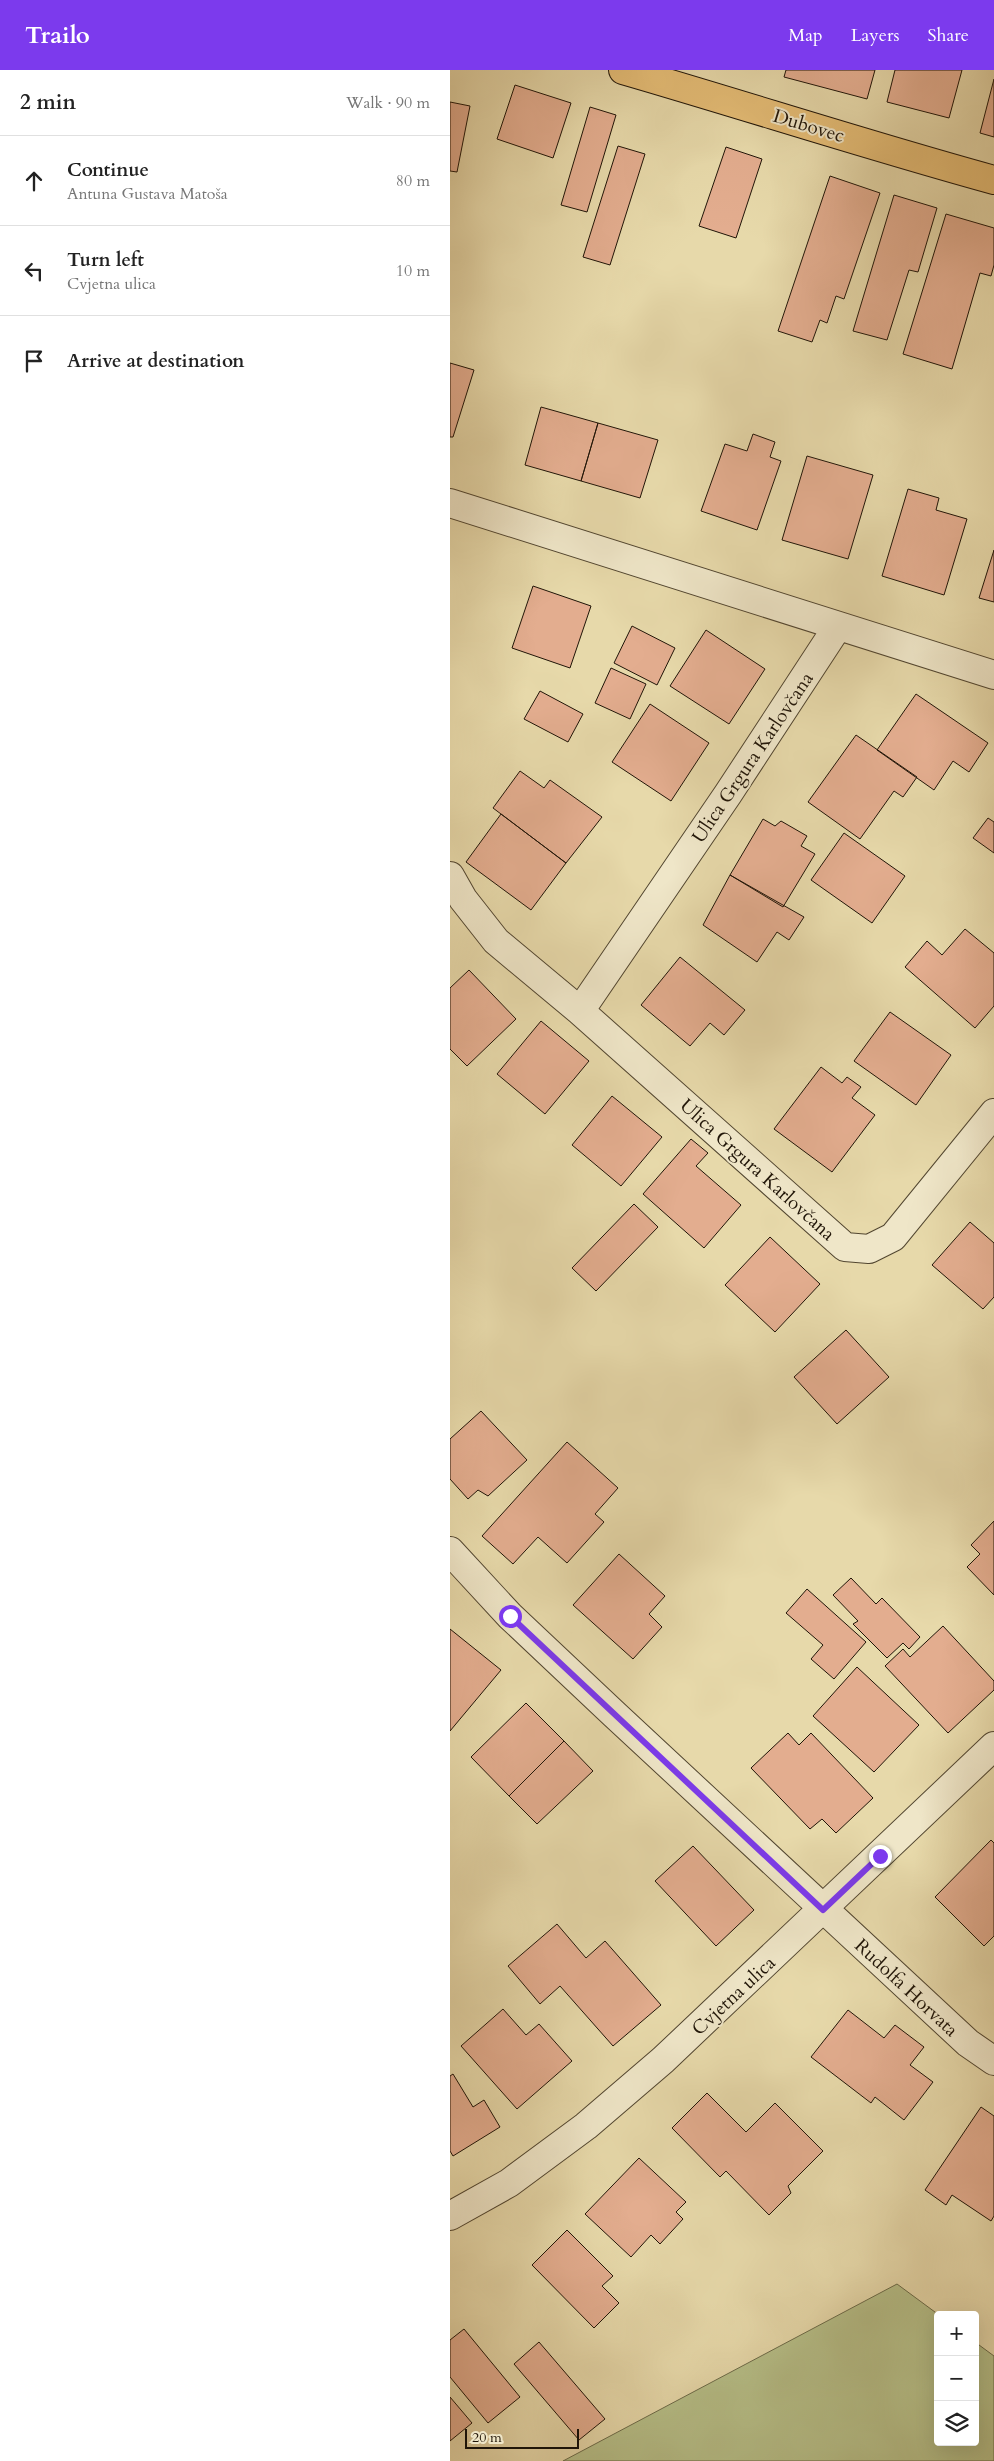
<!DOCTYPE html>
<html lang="en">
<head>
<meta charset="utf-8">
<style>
  body { margin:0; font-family:Cardo,serif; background:#f2f2f2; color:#222 }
  .controls { position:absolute; right:15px; bottom:15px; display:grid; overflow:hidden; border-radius:5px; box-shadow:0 5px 20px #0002 }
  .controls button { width:45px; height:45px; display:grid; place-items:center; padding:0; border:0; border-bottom:1px solid #e0e0e0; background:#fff; color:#222; font:25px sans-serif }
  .scale { position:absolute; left:15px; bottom:12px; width:114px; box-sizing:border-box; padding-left:5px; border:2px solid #201508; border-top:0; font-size:14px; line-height:18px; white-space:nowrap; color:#201508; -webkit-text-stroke:4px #efe6c8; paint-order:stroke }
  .stop { position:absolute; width:15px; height:15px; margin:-11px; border:4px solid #7c3aed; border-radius:50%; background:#fff }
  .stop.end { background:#7c3aed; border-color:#fff; box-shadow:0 1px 5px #0008 }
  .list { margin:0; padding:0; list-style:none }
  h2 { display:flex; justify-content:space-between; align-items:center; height:65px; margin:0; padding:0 20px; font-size:21px }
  h2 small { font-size:16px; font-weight:400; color:#767676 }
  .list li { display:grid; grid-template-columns:32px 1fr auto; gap:15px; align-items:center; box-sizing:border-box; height:90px; padding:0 20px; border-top:1px solid #e0e0e0 }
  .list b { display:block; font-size:19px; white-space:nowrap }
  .list p { margin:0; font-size:16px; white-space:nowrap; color:#767676 }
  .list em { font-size:16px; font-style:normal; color:#767676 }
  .icon { flex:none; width:28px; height:28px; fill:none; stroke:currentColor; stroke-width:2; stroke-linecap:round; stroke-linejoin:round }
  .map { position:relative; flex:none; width:544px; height:2391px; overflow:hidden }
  header { display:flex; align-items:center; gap:30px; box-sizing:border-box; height:70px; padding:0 25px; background:#7c3aed; color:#fff }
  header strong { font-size:24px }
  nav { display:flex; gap:28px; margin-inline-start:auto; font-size:18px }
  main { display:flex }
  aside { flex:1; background:#fff }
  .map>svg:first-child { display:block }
  .green { fill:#b6bf88; stroke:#6b6a48 }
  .building { fill:#e3ad8f; stroke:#201508 }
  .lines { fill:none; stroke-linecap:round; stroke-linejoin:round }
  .minor-casing { stroke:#524630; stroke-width:30 }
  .major-casing { stroke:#201508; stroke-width:30 }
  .minor { stroke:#efe6c8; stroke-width:28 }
  .major { stroke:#e4bc75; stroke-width:28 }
  .route { stroke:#7c3aed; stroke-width:6 }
  .labels { text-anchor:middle; stroke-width:4; stroke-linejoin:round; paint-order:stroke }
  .street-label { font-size:19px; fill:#201508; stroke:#efe6c8 }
</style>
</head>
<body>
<header>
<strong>Trailo</strong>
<nav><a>Map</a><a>Layers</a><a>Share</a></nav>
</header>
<main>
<aside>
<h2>2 min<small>Walk · 90 m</small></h2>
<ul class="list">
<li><svg class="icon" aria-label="ahead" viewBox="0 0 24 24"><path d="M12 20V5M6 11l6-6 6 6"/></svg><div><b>Continue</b><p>Antuna Gustava Matoša</p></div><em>80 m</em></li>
<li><svg class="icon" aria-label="left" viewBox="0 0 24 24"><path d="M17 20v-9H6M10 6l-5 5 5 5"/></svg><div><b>Turn left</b><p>Cvjetna ulica</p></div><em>10 m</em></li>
<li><svg class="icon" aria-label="arrive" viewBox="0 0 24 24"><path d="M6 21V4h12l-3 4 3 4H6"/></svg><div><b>Arrive at destination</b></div></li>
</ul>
</aside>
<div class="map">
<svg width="544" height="2391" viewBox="0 0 544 2391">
  <rect width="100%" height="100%" fill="#e7d9aa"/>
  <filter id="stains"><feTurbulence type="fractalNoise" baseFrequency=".004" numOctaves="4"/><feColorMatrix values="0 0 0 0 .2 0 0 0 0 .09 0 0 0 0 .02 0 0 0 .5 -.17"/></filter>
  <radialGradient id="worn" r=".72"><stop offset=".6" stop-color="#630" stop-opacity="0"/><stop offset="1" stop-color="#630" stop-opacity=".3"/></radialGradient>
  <path class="green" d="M447 2214 489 2245 488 2372H525V2272L544 2286V2391H113Z"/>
  <path class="building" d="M336 0H425L417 29 334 7Z
    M445 0H512L499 48 437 32Z
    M544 9V67L530 63Z
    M65 15 121 33 103 88 47 69Z
    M0 32 20 36 7 102 0 101Z
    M140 37 166 45 137 142 111 135Z
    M168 76 195 84 160 195 133 187Z
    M276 77 312 89 286 168 249 156Z
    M380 106 430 123 394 229 386 226 377 253 370 250 362 272 328 261Z
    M444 125 487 138 468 202 459 200 437 270 403 261Z
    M496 144 544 158V195L541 206 530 203 502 299 453 284Z
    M0 293 24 300 3 367H0Z
    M91 337 148 353 131 411 75 395Z
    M148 353 208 370 190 428 131 411Z
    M303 364 325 372 320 387 331 391 307 460 251 441 275 374 297 381Z
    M357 386 423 405 398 489 332 470Z
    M458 419 489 428 486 440 517 449 494 525 432 506Z
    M544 480V532L529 528Z
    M83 516 141 536 120 598 62 578Z
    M182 556 225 578 207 615 164 593Z
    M256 560 315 599 279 654 220 616Z
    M161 598 196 614 180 649 145 633Z
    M90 621 133 644 118 672 74 649Z
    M466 624 538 673 519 702 503 691 484 720 427 680Z
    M200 634 259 673 221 731 162 692Z
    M406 665 467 707 453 727 444 721 410 769 358 732Z
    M70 701 94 718 100 710 152 747 116 793 43 738Z
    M51 744 116 793 81 840 16 792Z
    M538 748 544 752V783L523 768Z
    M313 749 325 756 331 751 357 766 351 776 365 784 333 837 280 805Z
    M394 763 455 806 422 853 361 810Z
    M280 805 354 847 339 870 327 862 307 892 253 855Z
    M515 859 544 883V936L525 958 455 897 477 871 492 885Z
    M230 887 295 940 274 965 260 953 240 976 191 935Z
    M19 900 66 949 17 996 0 979V918Z
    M440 942 501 985 466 1035 404 991Z
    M91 951 139 991 95 1044 47 1004Z
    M371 997 392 1013 397 1007 411 1017 402 1028 425 1045 382 1102 324 1059Z
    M162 1026 212 1067 171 1116 122 1075Z
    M241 1069 258 1083 246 1096 291 1135 254 1178 193 1124Z
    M184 1134 208 1157 146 1221 122 1198Z
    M520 1152 544 1173V1227L533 1239 482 1195Z
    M320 1167 370 1214 325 1262 275 1215Z
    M396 1260 439 1307 387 1354 344 1307Z
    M31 1341 77 1390 38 1426 28 1420 18 1429 0 1409V1369Z
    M117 1372 168 1418 145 1444 154 1452 117 1493 88 1467 63 1494 32 1466Z
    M544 1451V1525L517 1497 530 1484 521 1475Z
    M169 1484 215 1526 199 1544 212 1557 183 1589 123 1535Z
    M401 1508 426 1534 432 1528 470 1567 459 1579 453 1573 437 1588 403 1554 408 1551 383 1525Z
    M357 1519 416 1572 384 1609 361 1589 373 1575 336 1543Z
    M493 1556 544 1611V1620L498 1663 435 1596 453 1579 460 1587Z
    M0 1559 51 1600 0 1661Z
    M407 1597 469 1655 424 1702 363 1646Z
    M76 1633 114 1671 59 1726 21 1687Z
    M338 1663 349 1675 361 1663 423 1728 386 1763 372 1749 360 1759 301 1698Z
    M114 1671 143 1701 87 1754 59 1726Z
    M541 1770 544 1773V1866L534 1876 485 1827Z
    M243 1776 304 1840 266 1876 205 1811Z
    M107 1854 136 1888 155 1871 211 1935 163 1976 110 1916 90 1934 58 1896Z
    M53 1939 76 1965 89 1954 122 1991 67 2039 11 1976Z
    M398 1940 434 1968 445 1955 474 1977 460 1995 483 2012 454 2050 425 2027 421 2033 361 1987Z
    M3 2004 23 2037 34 2030 50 2057 3 2086 0 2081V2006Z
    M257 2023 296 2062 325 2033 373 2081 338 2116 341 2123 319 2145 276 2101 270 2107 222 2058Z
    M531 2037 544 2046V2146L541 2151 502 2125 496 2135 475 2120Z
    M189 2088 236 2132 226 2142 233 2149 210 2174 201 2165 181 2187 135 2144Z
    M117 2160 163 2206 152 2216 169 2233 144 2258 82 2195Z
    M14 2259 70 2327 38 2353 0 2307V2270Z
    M89 2272 155 2349 129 2370 64 2294Z
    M0 2327 22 2353 0 2371Z"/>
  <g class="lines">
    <g class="minor-casing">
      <path id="minor" d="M0 433 544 605
        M0 806 13 829 46 871 130 941 395 1177 419 1179 443 1167 544 1043
        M130 941 278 724 388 556
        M0 1481 60 1546 164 1644 518 1973 544 1991
        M0 2146 59 2113 136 2056 213 1990 544 1676"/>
    </g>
    <g class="major-casing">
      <path id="major" d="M173 0C297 36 420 76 544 110"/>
    </g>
    <use href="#minor" class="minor"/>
    <use href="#major" class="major"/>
  </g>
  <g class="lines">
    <path class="route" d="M60 1546 373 1840 430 1786"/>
  </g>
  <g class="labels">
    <g class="street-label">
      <text transform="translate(359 55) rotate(17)" y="7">Dubovec</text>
      <text transform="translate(302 687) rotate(-56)" y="7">Ulica Grgura Karlovčana</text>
      <text transform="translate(308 1099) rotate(42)" y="7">Ulica Grgura Karlovčana</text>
      <text transform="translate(457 1917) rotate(43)" y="7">Rudolfa Horvata</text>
      <text transform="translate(283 1925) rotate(-43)" y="7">Cvjetna ulica</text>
    </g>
  </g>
  <rect width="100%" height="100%" filter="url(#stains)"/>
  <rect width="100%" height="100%" fill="url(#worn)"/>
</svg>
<div class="controls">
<button>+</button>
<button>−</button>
<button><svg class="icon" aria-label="layers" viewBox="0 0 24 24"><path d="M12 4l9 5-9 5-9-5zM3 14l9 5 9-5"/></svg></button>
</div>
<div class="scale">20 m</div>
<div class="stop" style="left:60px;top:1546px"></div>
<div class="stop end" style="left:430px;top:1786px"></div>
</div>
</main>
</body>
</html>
